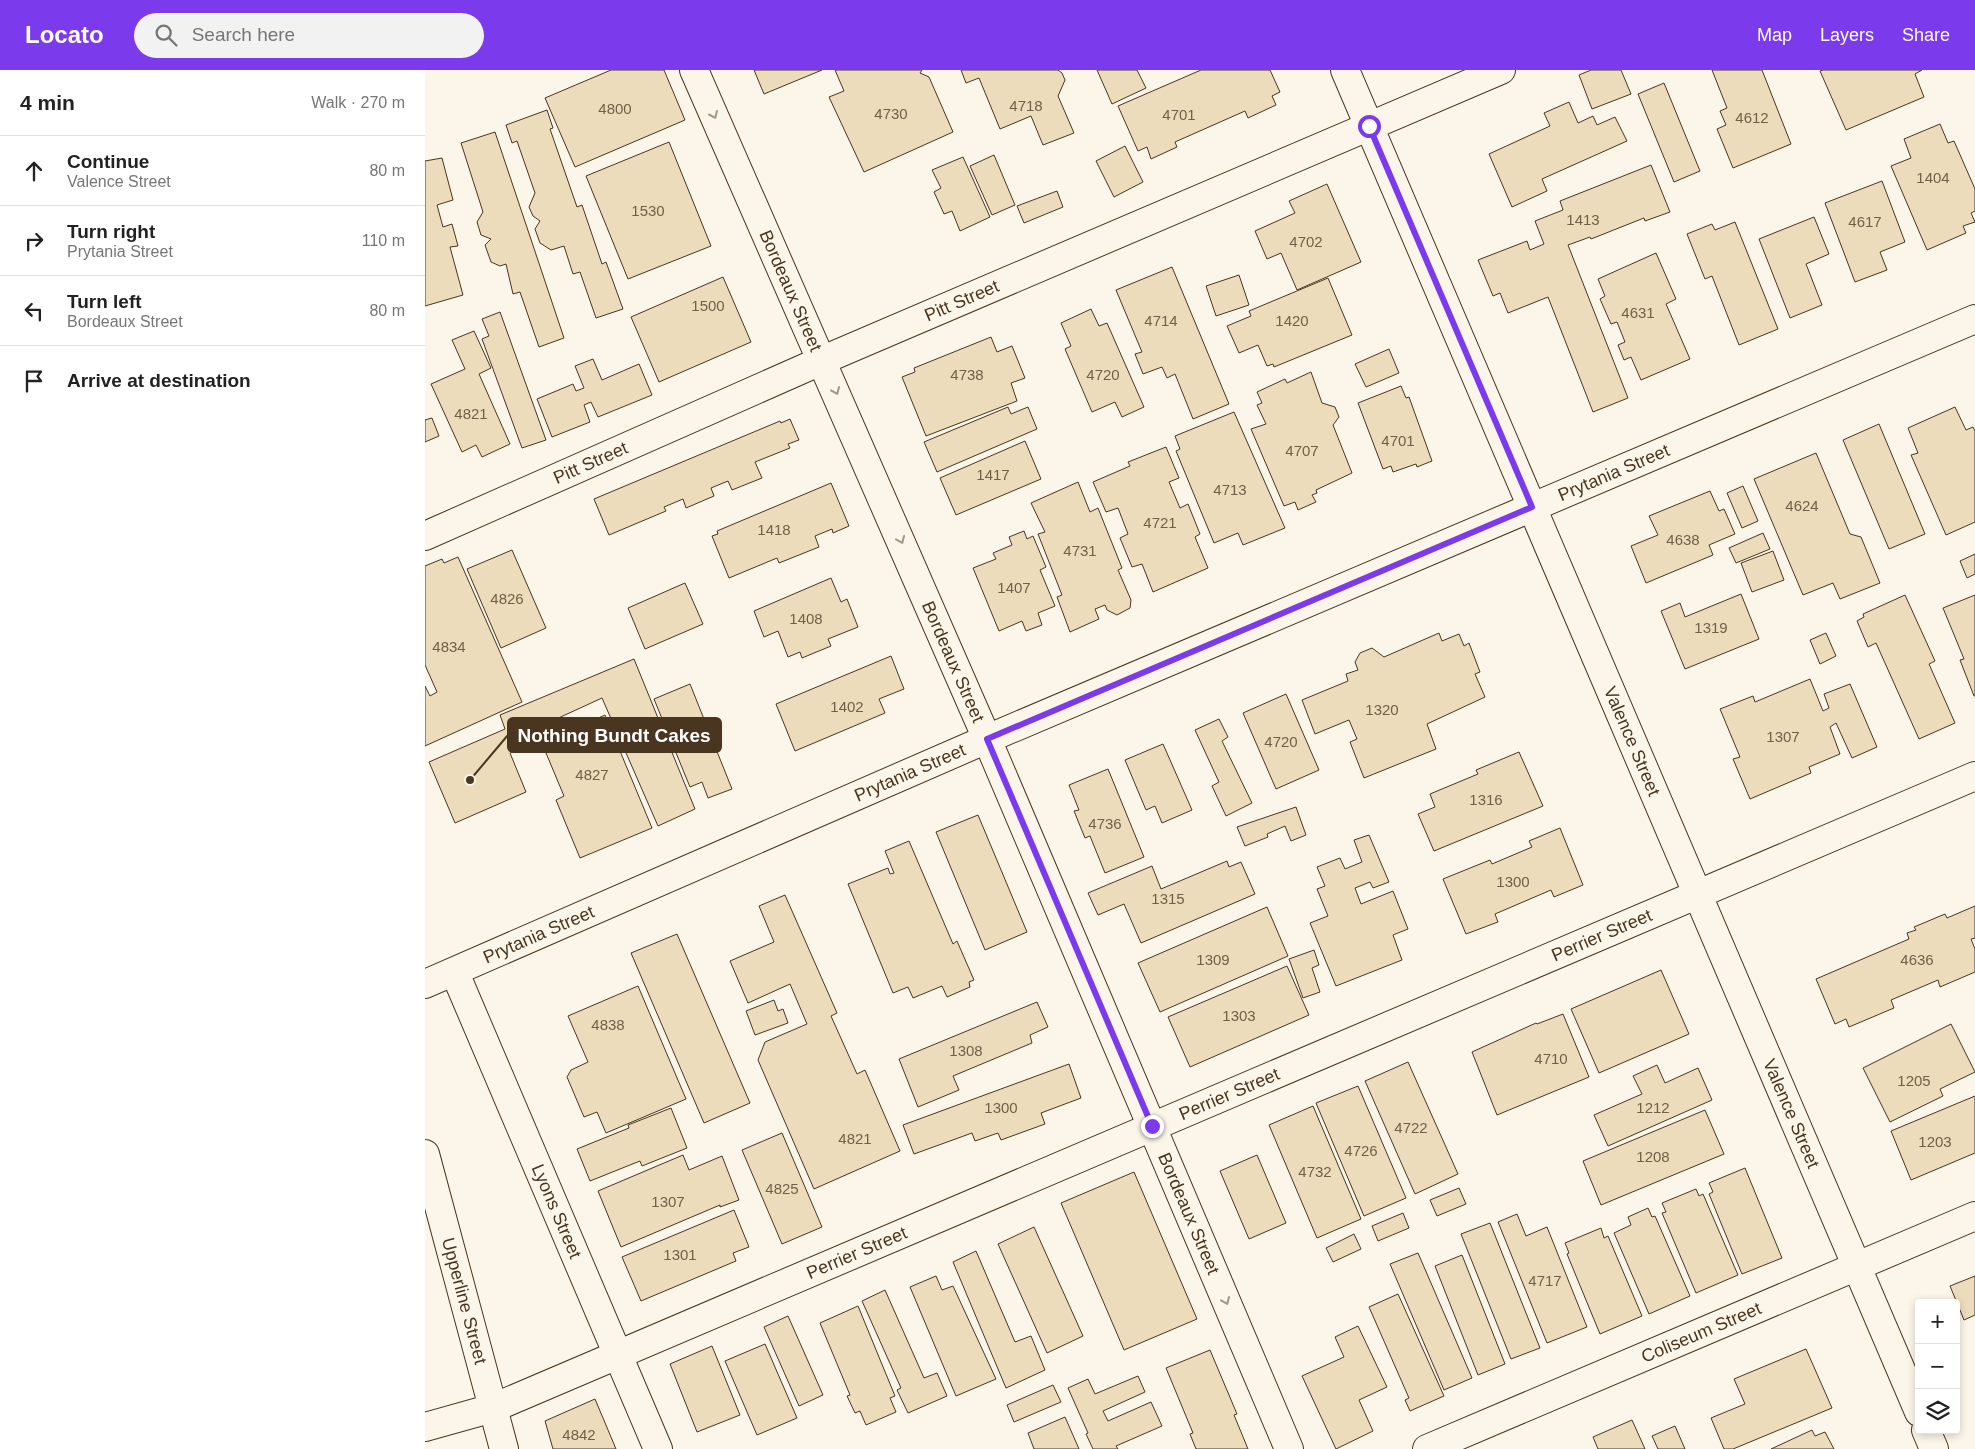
<!DOCTYPE html>
<html lang="en">
<head>
<meta charset="utf-8">
<style>
  body { margin:0; font-family:Helvetica,sans-serif; background:#f2f2f2; color:#222 }
  .controls { position:absolute; right:15px; bottom:15px; display:grid; overflow:hidden; border-radius:5px; box-shadow:0 2px 8px #0003 }
  .controls button { width:45px; height:45px; display:grid; place-items:center; padding:0; border:0; border-bottom:1px solid #e0e0e0; background:#fff; color:#222; font:25px sans-serif }
  .stop { position:absolute; width:15px; height:15px; margin:-11px; border:4px solid #7c3aed; border-radius:50%; background:#fff }
  .stop.end { background:#7c3aed; border-color:#fff; box-shadow:0 1px 5px #0008 }
  .list { margin:0; padding:0; list-style:none }
  h2 { display:flex; justify-content:space-between; align-items:center; height:65px; margin:0; padding:0 20px; font-size:21px }
  h2 small { font-size:16px; font-weight:400; color:#767676 }
  .list li { display:grid; grid-template-columns:32px 1fr auto; gap:15px; align-items:center; box-sizing:border-box; height:70px; padding:0 20px; border-top:1px solid #e0e0e0 }
  .list b { display:block; font-size:19px; white-space:nowrap }
  .list p { margin:0; font-size:16px; white-space:nowrap; color:#767676 }
  .list em { font-size:16px; font-style:normal; color:#767676 }
  .icon { flex:none; width:28px; height:28px; fill:none; stroke:currentColor; stroke-width:2; stroke-linecap:round; stroke-linejoin:round }
  .map { position:relative; flex:none; width:1550px; height:1379px; overflow:hidden }
  header { display:flex; align-items:center; gap:30px; box-sizing:border-box; height:70px; padding:0 25px; background:#7c3aed; color:#fff }
  header strong { font-size:24px }
  nav { display:flex; gap:28px; margin-inline-start:auto; font-size:18px }
  .search { width:350px; height:45px; background:#f2f2f2; display:flex; align-items:center; gap:12px; box-sizing:border-box; padding:0 18px; border-radius:28px; color:#767676; font-size:19px }
  main { display:flex }
  aside { flex:1; background:#fff }
  .map>svg:first-child { display:block }
  .building { fill:#ecdcbc; stroke:#4a3520 }
  .lines { fill:none; stroke-linecap:round; stroke-linejoin:round }
  .street-casing { stroke:#4a3520; stroke-width:30 }
  .street { stroke:#fbf6e9; stroke-width:28 }
  .oneway { stroke:#a29684 }
  .route { stroke:#7c3aed; stroke-width:6 }
  .labels { text-anchor:middle; stroke-width:4; stroke-linejoin:round; paint-order:stroke }
  .number-label { font-size:15px; fill:#725f47 }
  .street-label { font-size:18px; fill:#4a3520; stroke:#fbf6e9 }
  .leader { fill:none; stroke:#4a3520; stroke-width:2 }
  .callout-dot { fill:#4a3520; stroke:#fbf6e9; stroke-width:2 }
  .callout { fill:#4a3520; stroke:#4a3520; stroke-width:2 }
  .callout-label { font-size:19px; text-anchor:middle; font-weight:bold; fill:#fff }
</style>
</head>
<body>
<header>
<strong>Locato</strong>
<div class="search"><svg class="icon" aria-label="search" viewBox="0 0 24 24"><circle cx="10" cy="10" r="6"/><path d="M15 15l6 6"/></svg>Search here</div>
<nav><a>Map</a><a>Layers</a><a>Share</a></nav>
</header>
<main>
<aside>
<h2>4 min<small>Walk · 270 m</small></h2>
<ul class="list">
<li><svg class="icon" aria-label="ahead" viewBox="0 0 24 24"><path d="M12 20V5M6 11l6-6 6 6"/></svg><div><b>Continue</b><p>Valence Street</p></div><em>80 m</em></li>
<li><svg class="icon" aria-label="right" viewBox="0 0 24 24"><path d="M7 20v-9h11M14 6l5 5-5 5"/></svg><div><b>Turn right</b><p>Prytania Street</p></div><em>110 m</em></li>
<li><svg class="icon" aria-label="left" viewBox="0 0 24 24"><path d="M17 20v-9H6M10 6l-5 5 5 5"/></svg><div><b>Turn left</b><p>Bordeaux Street</p></div><em>80 m</em></li>
<li><svg class="icon" aria-label="arrive" viewBox="0 0 24 24"><path d="M6 21V4h12l-3 4 3 4H6"/></svg><div><b>Arrive at destination</b></div></li>
</ul>
</aside>
<div class="map">
<svg width="1550" height="1379" viewBox="0 0 1550 1379">
  <rect width="100%" height="100%" fill="#fbf6e9"/>
  <path class="building" d="M186 0H239L260 50 150 97 120 28Z
    M329 0H397L339 24Z
    M410 0H497L495 3 504 7 528 62 439 102 404 27 419 21Z
    M536 0H633L637 3 640 10 633 26 649 63 618 75 606 46 575 59 554 8 541 13Z
    M672 0H712L721 18 687 34Z
    M776 0H845L855 22 847 26 851 35 823 48 820 41 750 72 752 77 726 89 722 77 713 81 693 36Z
    M1166 0H1196L1206 24 1167 39 1154 5Z
    M1287 0H1337L1366 74 1308 98 1292 59 1301 55 1295 41 1302 38Z
    M1398 0H1497L1490 4 1499 27 1421 60 1395 1Z
    M1239 13 1275 101 1249 112 1213 24Z
    M1144 32 1153 53 1168 46 1172 55 1190 47 1202 71 1117 109 1122 121 1087 137 1064 84 1125 56 1119 43Z
    M122 40 128 58 125 59 152 137 157 135 177 194 181 192 198 239 171 248 155 202 148 204 139 176 126 180 115 173 110 159 115 151 108 146 104 137 110 123 92 71 87 73 81 55Z
    M1515 54 1523 73 1529 71 1550 119V141L1546 143 1550 152 1538 156 1541 163 1502 180 1466 96 1486 88 1479 69Z
    M70 62 139 268 114 277 95 222 88 224 81 194 75 196 66 192 60 175 66 169 56 165 52 152 58 142 36 73Z
    M244 72 286 176 203 209 161 106Z
    M700 76 718 112 689 127 671 91Z
    M569 85 590 135 567 145 545 96Z
    M538 87 565 147 535 161 527 141 519 144 509 122 516 118 507 100Z
    M17 88 28 130 12 135 18 157 27 154 33 176 25 177 38 225 0 236V91Z
    M1226 95 1245 142 1220 151 1219 148 1166 169 1165 167 1143 175 1203 328 1168 342 1123 227 1083 243 1075 223 1068 226 1053 190 1102 171 1105 180 1119 174 1110 151 1138 140 1135 131Z
    M1457 111 1480 172 1455 182 1462 200 1430 212 1400 133Z
    M902 114 936 192 872 220 856 183 842 189 830 161 870 143 864 131Z
    M632 121 638 137 599 153 592 136Z
    M1389 147 1404 184 1381 194 1397 235 1365 248 1334 169Z
    M1310 152 1353 259 1314 275 1287 206 1280 209 1262 164 1287 154 1290 160Z
    M1231 183 1251 229 1241 234 1265 289 1216 310 1206 287 1199 290 1193 275 1200 272 1192 252 1186 254 1175 229 1180 226 1173 209Z
    M747 197 804 334 768 349 750 304 742 308 737 297 718 304 710 284 717 282 691 220Z
    M814 205 824 235 791 246 781 216Z
    M298 207 326 272 234 312 206 247Z
    M903 208 927 265 849 297 848 294 842 296 833 275 814 283 802 256 826 246 824 241Z
    M666 239 674 256 682 253 719 337 697 347 690 332 667 342 640 279 646 276 636 253Z
    M75 242 121 370 97 378 57 269 64 266 57 249Z
    M49 261 66 298 54 304 85 374 57 387 51 375 37 382 6 314 40 299 27 270Z
    M566 267 572 282 587 276 600 308 586 313 592 331 501 366 477 307 490 302 489 298Z
    M964 279 974 303 941 317 930 294Z
    M168 289 177 310 214 294 227 325 173 347 166 332 159 335 165 352 127 367 112 329 148 314 151 321 159 318 150 296Z
    M886 302 897 333 910 337 914 347 908 355 927 403 891 420 892 423 887 425 891 432 873 440 870 432 859 436 826 359 841 354 832 335 837 333 832 322 860 309 862 313Z
    M976 316 981 328 984 327 1007 391 992 397 991 394 968 402 966 396 958 399 933 333Z
    M583 337 586 344 603 337 612 359 512 402 499 372Z
    M1530 337 1541 360 1548 357 1550 361V452L1521 465 1486 385 1493 383 1483 358Z
    M809 342 860 458 818 475 813 463 789 473 751 381 755 379 750 366Z
    M7 348 14 366 0 372V350Z
    M365 349 374 370 363 374 365 378 330 392 337 408 307 420 303 411 286 418 289 426 261 438 258 429 239 437 241 441 184 465 169 429 355 351 356 353Z
    M1454 354 1500 464 1464 479 1418 370Z
    M600 371 616 409 531 445 515 408Z
    M741 377 754 408 744 412 755 438 763 434 775 464 770 467 783 498 728 522 717 494 707 497 695 468 703 464 693 438 681 442 668 412 705 396 703 392Z
    M1391 383 1425 464 1436 467 1455 513 1415 529 1408 513 1378 525 1329 409Z
    M653 412 665 442 673 438 697 498 693 500 706 530 705 538 692 545 682 540 680 535 670 539 674 549 645 562 632 527 637 525 613 464 620 462 606 433Z
    M406 413 424 456 408 463 407 459 390 466 394 477 354 493 352 488 304 508 287 466 293 464 292 461Z
    M1318 416 1333 451 1317 458 1302 423Z
    M1285 421 1294 441 1299 439 1310 464 1284 475 1288 485 1221 513 1206 476 1233 465 1224 446Z
    M599 461 602 469 608 466 621 497 615 500 630 536 613 543 617 555 601 561 597 551 574 561 548 498 571 489 568 483 587 475 584 467Z
    M1338 463 1345 479 1311 493 1304 478Z
    M87 480 121 558 76 578 42 499Z
    M1348 481 1359 510 1327 522 1316 493Z
    M1550 484V504L1542 508 1535 491Z
    M33 487 97 632 0 676V616L5 626 12 622 0 595V496L17 489 19 493Z
    M406 508 416 532 422 529 433 557 403 569 406 576 377 588 375 582 363 587 353 561 339 567 329 541Z
    M260 513 278 554 220 579 203 538Z
    M1316 524 1334 569 1260 599 1236 541 1255 533 1260 547Z
    M1480 525 1510 591 1504 594 1530 653 1494 669 1451 573 1443 577 1432 551 1439 547 1438 544Z
    M1550 525V626H1549L1535 590 1539 589 1518 538Z
    M1014 563 1017 571 1034 564 1039 576 1044 573 1055 602 1050 604 1060 627 1002 654 1011 679 939 708 925 672 932 669 924 650 890 664 877 630 923 611 921 604 933 600 930 592 935 583 947 578 959 587Z
    M1401 563 1411 586 1395 594 1385 570Z
    M466 586 479 619 454 629 460 643 370 681 351 634Z
    M209 589 270 739 233 756 177 628 116 656 121 668 85 683 101 722 30 753 4 692 80 659 75 645Z
    M1385 609 1398 641 1404 638 1399 624 1425 614 1452 677 1427 688 1411 653 1405 657 1415 684 1384 697 1386 703 1325 729 1308 689 1315 687 1295 639 1328 626 1330 632Z
    M265 614 307 719 283 728 277 712 265 717 229 629Z
    M861 624 894 700 851 719 818 643Z
    M180 645 227 758 155 788 131 730 139 726 121 683 164 664 160 654Z
    M794 649 803 667 797 671 827 733 801 746 787 716 794 712 770 660Z
    M738 674 767 740 737 753 730 736 721 740 700 690Z
    M1094 682 1118 736 1009 781 993 744 1010 737 1005 724 1053 704 1051 700Z
    M683 699 719 787 680 803 665 766 660 768 649 741 654 740 644 715Z
    M871 737 881 765 866 771 860 756 842 764 843 767 820 776 812 757Z
    M553 745 602 862 560 880 511 762Z
    M1135 758 1158 815 1129 827 1126 820 1070 844 1073 852 1041 864 1018 809 1065 790 1067 794 1107 777 1104 771Z
    M944 765 964 812 948 818 945 812 930 818 936 834 968 821 983 859 968 865 977 890 911 916 885 853 903 846 892 819 900 816 892 797 915 788 920 799 937 792 929 770Z
    M484 771 528 874 532 871 549 910 544 912 545 917 522 927 517 916 488 928 483 917 468 923 423 814 463 798 465 804 469 803 460 781Z
    M802 791 804 797 816 792 830 824 716 873 699 834 673 845 663 823 727 796 736 819Z
    M360 825 412 943 406 946 432 1004 440 1000 475 1081 389 1119 333 990 340 972 382 954 365 914 323 933 305 891 349 872 334 836Z
    M1550 836V868L1546 869 1550 879V902L1515 917 1513 910 1466 930 1469 938 1424 957 1421 949 1410 954 1391 909 1484 869 1482 863 1491 860 1489 857 1520 844 1522 848Z
    M842 837 863 886 735 942 713 893Z
    M252 864 325 1033 279 1053 206 883Z
    M889 880 894 895 887 898 895 922 878 928 864 889Z
    M862 896 884 945 765 997 743 947Z
    M1236 900 1264 964 1174 1003 1146 939Z
    M213 916 261 1029 181 1063 172 1042 159 1047 142 1007 146 1000 163 992 143 946Z
    M349 930 353 941 358 939 363 953 330 965 321 941Z
    M612 932 623 957 605 965 607 973 528 1006 534 1020 493 1037 474 989Z
    M1138 944 1164 1007 1072 1045 1047 982 1111 953 1112 954Z
    M1526 954 1550 1002 1515 1019 1518 1026 1465 1052 1438 998Z
    M983 992 1033 1104 990 1124 940 1011Z
    M644 994 656 1028 616 1043 620 1054 576 1070 573 1063 550 1071 547 1063 489 1084 478 1055Z
    M1232 995 1240 1013 1273 998 1287 1030 1183 1076 1169 1045 1217 1024 1208 1006Z
    M933 1016 981 1128 939 1146 891 1033Z
    M1550 1026V1083L1486 1110 1466 1061Z
    M888 1036 936 1149 892 1168 844 1055Z
    M246 1038 262 1078 217 1096 215 1091 165 1111 152 1079 204 1058 203 1055Z
    M1280 1040 1299 1084 1176 1135 1158 1091Z
    M357 1063 397 1157 357 1174 317 1080Z
    M258 1085 264 1100 297 1086 314 1130 295 1137V1135L196 1177 173 1121Z
    M832 1085 861 1153 824 1169 795 1101Z
    M1320 1098 1357 1188 1317 1204 1284 1124 1288 1122 1284 1113Z
    M709 1102 772 1249 699 1280 636 1133Z
    M1034 1118 1041 1134 1012 1146 1005 1130Z
    M1271 1119 1274 1126 1278 1124 1313 1205 1271 1223 1237 1143 1241 1142 1237 1133Z
    M1223 1138 1227 1147 1230 1146 1265 1226 1224 1244 1189 1163 1206 1155 1203 1147Z
    M309 1140 324 1177 308 1183 311 1191 216 1231 197 1187Z
    M978 1143 984 1158 953 1171 947 1156Z
    M1092 1144 1101 1166 1122 1157 1162 1257 1122 1273 1073 1152Z
    M1065 1153 1115 1278 1086 1289 1036 1164Z
    M609 1157 658 1266 622 1283 573 1174Z
    M1176 1158 1179 1168 1183 1166 1217 1246 1175 1264 1142 1184 1144 1183 1140 1173Z
    M929 1164 936 1179 908 1192 901 1178Z
    M551 1181 590 1272 606 1266 620 1300 581 1318 528 1192Z
    M993 1183 1047 1308 1019 1320 965 1194Z
    M1037 1185 1080 1294 1053 1305 1010 1196Z
    M511 1206 517 1220 528 1216 571 1309 531 1326 485 1217Z
    M1550 1206V1245L1539 1250 1525 1216Z
    M460 1220 499 1308 512 1303 522 1326 483 1343 472 1320 476 1318 437 1231Z
    M973 1224 1019 1326 985 1341 980 1330 984 1328 944 1237Z
    M433 1236 470 1326 465 1328 471 1342 441 1355 435 1341 430 1343 422 1326 425 1325 395 1253Z
    M363 1246 398 1325 374 1336 339 1257Z
    M933 1256 962 1317 934 1330 948 1361 911 1379 877 1306 919 1287 910 1267Z
    M340 1274 372 1348 332 1365 300 1291Z
    M287 1276 315 1345 272 1362 245 1294Z
    M1381 1279 1407 1338 1308 1379H1299L1286 1348 1320 1334 1309 1309Z
    M785 1280 812 1344 809 1345 823 1379H771L765 1364 768 1363 741 1298Z
    M713 1306 720 1322 678 1341 683 1351 726 1332 737 1356 691 1376 693 1379H668L661 1364 663 1363 643 1318 663 1309 670 1324Z
    M628 1315 636 1332 589 1352 582 1335Z
    M170 1329 191 1379H128L120 1351Z
    M640 1347 654 1379H609L603 1363Z
    M1207 1350 1220 1379H1173L1168 1367Z
    M1250 1356 1260 1379H1233L1227 1366Z
    M1387 1360 1390 1366 1400 1362 1409 1379H1346Z"/>
  <g class="lines">
    <g class="street-casing">
      <g id="street">
        <path id="s1" d="M269 0 562 669 864 1379"/>
        <path id="s2" d="M920 0 1494 1342"/>
        <path id="s3" d="M0 466 398 290 1076 0"/>
        <path id="s4" d="M30 903 233 1379"/>
        <path id="s5" d="M0 914 562 669 1550 249"/>
        <path id="s6" d="M0 1084 79 1379"/>
        <path id="s7" d="M0 1357 68 1338 1550 706"/>
        <path d="M1501 1360 1509 1379"/>
        <path id="s8" d="M1002 1379 1550 1146"/>
      </g>
    </g>
    <use href="#street" class="street"/>
  </g>
  <defs><path id="oneway-chevron" d="M-2-3.5L2.5 0L-2 3.5" fill="none" stroke-width="1.6" stroke-linecap="round" stroke-linejoin="round" transform="scale(1.25)"/></defs>
  <g class="oneway">
    <use href="#oneway-chevron" transform="translate(289 45) rotate(66)"/>
    <use href="#oneway-chevron" transform="translate(411 321) rotate(67)"/>
    <use href="#oneway-chevron" transform="translate(476 470) rotate(67)"/>
    <use href="#oneway-chevron" transform="translate(801 1231) rotate(67)"/>
  </g>
  <g class="lines">
    <path class="route" d="M727 1056 562 669 1107 437 944 56"/>
  </g>
  <g class="labels">
    <g class="number-label">
      <text x="601" y="41">4718</text>
      <text x="190" y="44">4800</text>
      <text x="466" y="49">4730</text>
      <text x="754" y="50">4701</text>
      <text x="1327" y="53">4612</text>
      <text x="1508" y="113">1404</text>
      <text x="223" y="146">1530</text>
      <text x="1158" y="155">1413</text>
      <text x="1440" y="157">4617</text>
      <text x="881" y="177">4702</text>
      <text x="283" y="241">1500</text>
      <text x="1213" y="248">4631</text>
      <text x="736" y="256">4714</text>
      <text x="867" y="256">1420</text>
      <text x="542" y="310">4738</text>
      <text x="678" y="310">4720</text>
      <text x="46" y="349">4821</text>
      <text x="973" y="376">4701</text>
      <text x="877" y="386">4707</text>
      <text x="568" y="410">1417</text>
      <text x="805" y="425">4713</text>
      <text x="1377" y="441">4624</text>
      <text x="735" y="458">4721</text>
      <text x="349" y="465">1418</text>
      <text x="1258" y="475">4638</text>
      <text x="655" y="486">4731</text>
      <text x="589" y="523">1407</text>
      <text x="82" y="534">4826</text>
      <text x="381" y="554">1408</text>
      <text x="1286" y="563">1319</text>
      <text x="24" y="582">4834</text>
      <text x="422" y="642">1402</text>
      <text x="957" y="645">1320</text>
      <text x="1358" y="672">1307</text>
      <text x="856" y="677">4720</text>
      <text x="167" y="710">4827</text>
      <text x="1061" y="735">1316</text>
      <text x="680" y="759">4736</text>
      <text x="1088" y="817">1300</text>
      <text x="743" y="834">1315</text>
      <text x="788" y="895">1309</text>
      <text x="1492" y="895">4636</text>
      <text x="814" y="951">1303</text>
      <text x="183" y="960">4838</text>
      <text x="541" y="986">1308</text>
      <text x="1126" y="994">4710</text>
      <text x="1489" y="1016">1205</text>
      <text x="576" y="1043">1300</text>
      <text x="1228" y="1043">1212</text>
      <text x="986" y="1063">4722</text>
      <text x="430" y="1074">4821</text>
      <text x="1510" y="1077">1203</text>
      <text x="936" y="1086">4726</text>
      <text x="1228" y="1092">1208</text>
      <text x="890" y="1107">4732</text>
      <text x="357" y="1124">4825</text>
      <text x="243" y="1137">1307</text>
      <text x="255" y="1190">1301</text>
      <text x="1120" y="1216">4717</text>
      <text x="154" y="1370">4842</text>
    </g>
    <g class="street-label">
      <text dy="6" stroke="none"><textPath href="#s1" startOffset="241">Bordeaux Street</textPath></text>
      <text dy="6" stroke="none"><textPath href="#s3" startOffset="586">Pitt Street</textPath></text>
      <text dy="6" stroke="none"><textPath href="#s3" startOffset="181">Pitt Street</textPath></text>
      <text dy="6" stroke="none"><textPath href="#s5" startOffset="1294">Prytania Street</textPath></text>
      <text dy="6" stroke="none"><textPath href="#s1" startOffset="646">Bordeaux Street</textPath></text>
      <text dy="6" stroke="none"><textPath href="#s2" startOffset="730">Valence Street</textPath></text>
      <text dy="6" stroke="none"><textPath href="#s5" startOffset="529">Prytania Street</textPath></text>
      <text dy="6" stroke="none"><textPath href="#s7" startOffset="1276">Perrier Street</textPath></text>
      <text dy="6" stroke="none"><textPath href="#s5" startOffset="124">Prytania Street</textPath></text>
      <text dy="6" stroke="none"><textPath href="#s7" startOffset="871">Perrier Street</textPath></text>
      <text dy="6" stroke="none"><textPath href="#s2" startOffset="1135">Valence Street</textPath></text>
      <text dy="6" stroke="none"><textPath href="#s4" startOffset="259">Lyons Street</textPath></text>
      <text dy="6" stroke="none"><textPath href="#s1" startOffset="1246">Bordeaux Street</textPath></text>
      <text dy="6" stroke="none"><textPath href="#s7" startOffset="466">Perrier Street</textPath></text>
      <text dy="6" stroke="none"><textPath href="#s6" startOffset="152">Upperline Street</textPath></text>
      <text dy="6" stroke="none"><textPath href="#s8" startOffset="298">Coliseum Street</textPath></text>
    </g>
  </g>
  <path class="leader" d="M45 710L83 665"/>
  <circle class="callout-dot" cx="45" cy="710" r="5"/>
  <rect class="callout" x="83" y="648" width="213" height="34" rx="5"/>
  <g class="callout-label">
    <text x="189" y="672">Nothing Bundt Cakes</text>
  </g>
</svg>
<div class="controls">
<button>+</button>
<button>−</button>
<button><svg class="icon" aria-label="layers" viewBox="0 0 24 24"><path d="M12 4l9 5-9 5-9-5zM3 14l9 5 9-5"/></svg></button>
</div>
<div class="stop" style="left:944px;top:56px"></div>
<div class="stop end" style="left:727px;top:1056px"></div>
</div>
</main>
</body>
</html>
